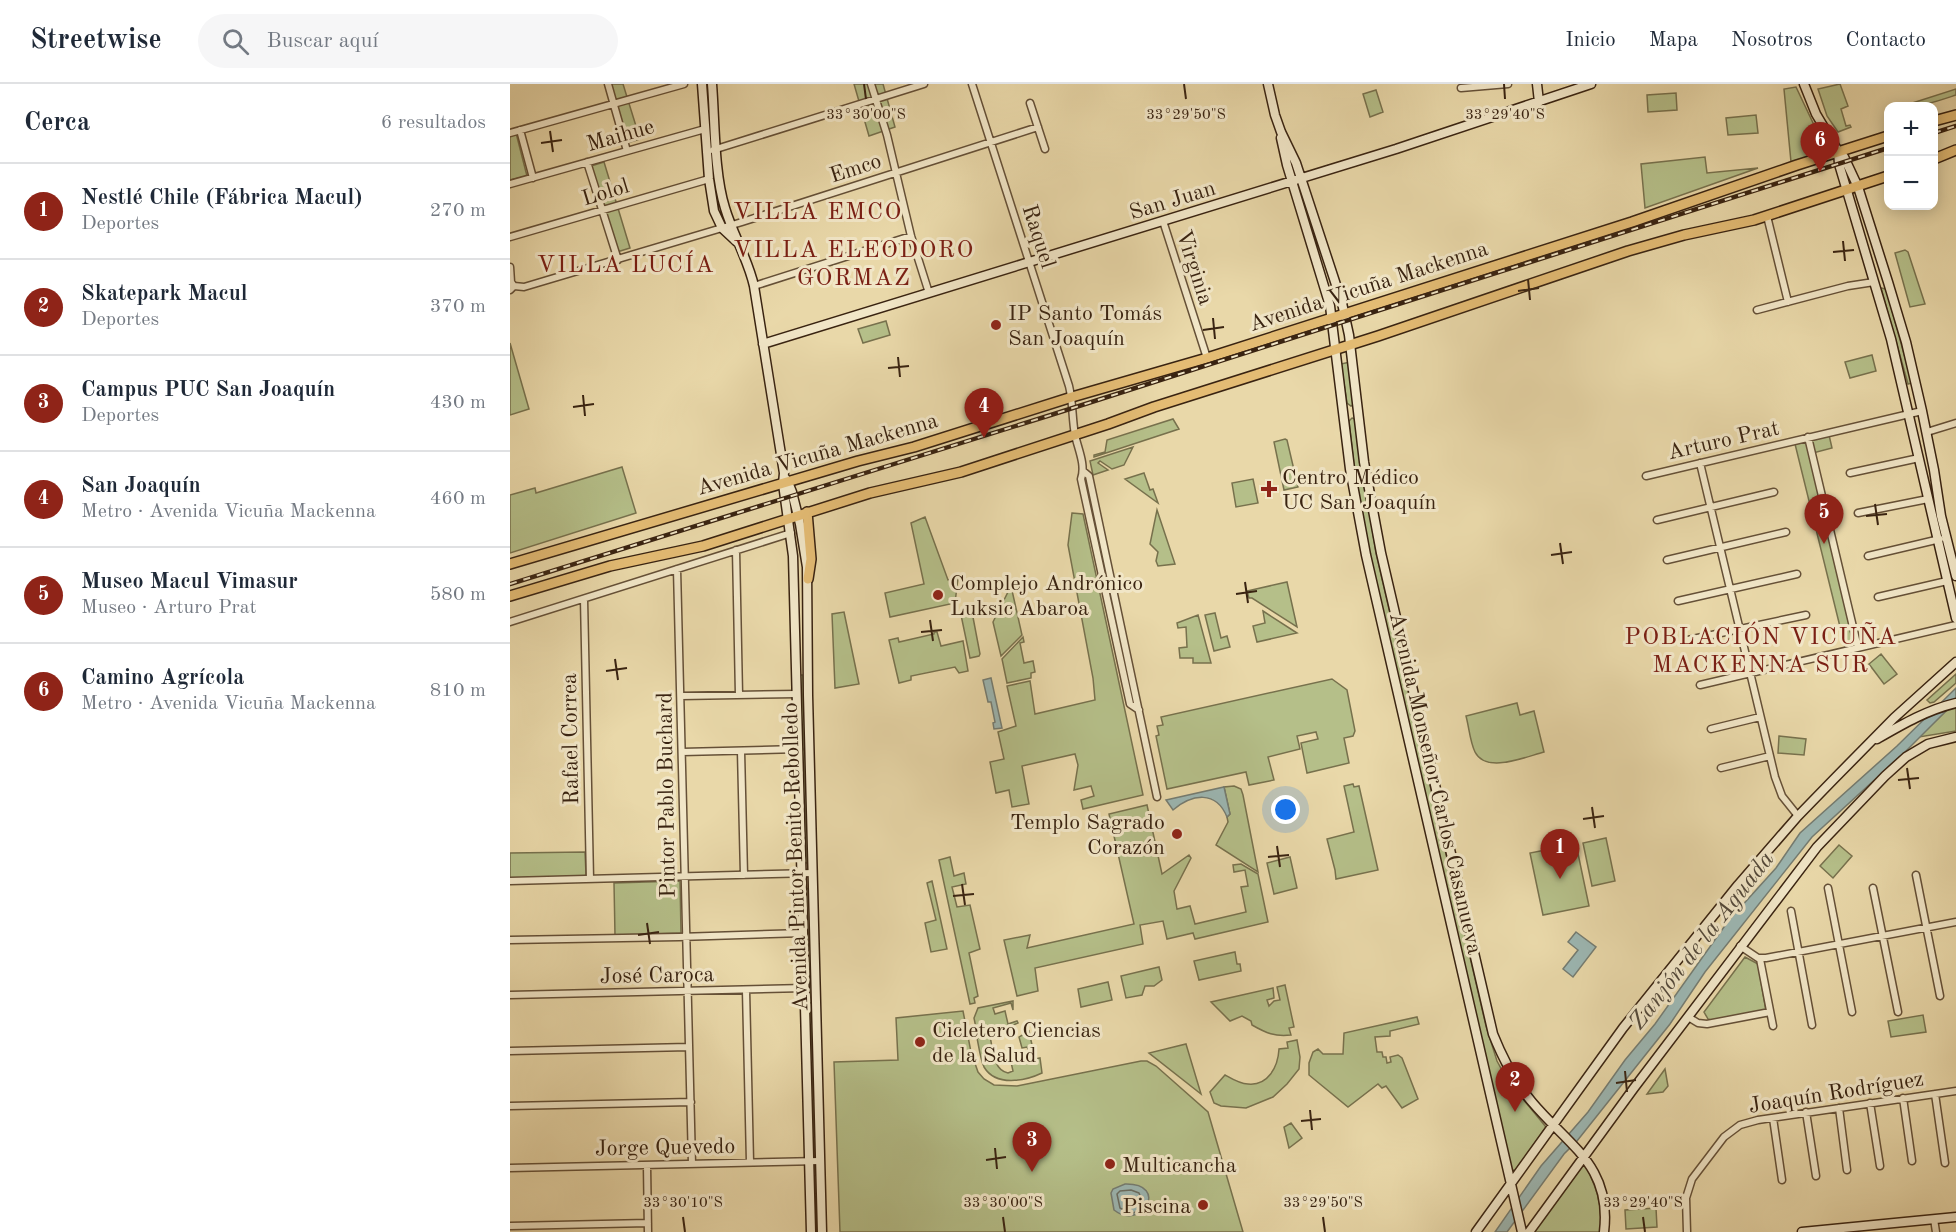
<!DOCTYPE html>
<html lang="es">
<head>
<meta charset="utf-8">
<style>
  body { margin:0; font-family:"Old Standard TT",serif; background:#f6f6f7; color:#1f2937 }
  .controls { position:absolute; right:18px; top:18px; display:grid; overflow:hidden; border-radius:12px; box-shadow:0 3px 15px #0003 }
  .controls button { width:54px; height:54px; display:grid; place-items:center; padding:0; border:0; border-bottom:2px solid #e0e1e3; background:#fff; color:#1f2937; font:30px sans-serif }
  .you { position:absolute; left:776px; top:726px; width:21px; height:21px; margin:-15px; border:4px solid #fff; border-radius:50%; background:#1a73e8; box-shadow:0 0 0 9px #1a73e833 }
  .badge { display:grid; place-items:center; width:39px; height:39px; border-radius:50%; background:#8f2418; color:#fff; font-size:20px; font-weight:700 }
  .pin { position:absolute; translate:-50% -50px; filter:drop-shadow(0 2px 3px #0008) }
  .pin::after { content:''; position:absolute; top:32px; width:21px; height:18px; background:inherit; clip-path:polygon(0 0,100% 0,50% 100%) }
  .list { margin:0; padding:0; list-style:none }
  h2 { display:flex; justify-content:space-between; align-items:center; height:78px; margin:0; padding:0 24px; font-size:26px }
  h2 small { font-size:20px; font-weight:400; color:#747a83 }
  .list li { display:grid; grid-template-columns:39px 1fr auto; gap:18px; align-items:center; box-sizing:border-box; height:96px; padding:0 24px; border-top:2px solid #e0e1e3 }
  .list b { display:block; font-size:22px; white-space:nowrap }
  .list p { margin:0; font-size:20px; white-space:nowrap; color:#747a83 }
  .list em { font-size:20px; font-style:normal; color:#747a83 }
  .icon { flex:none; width:33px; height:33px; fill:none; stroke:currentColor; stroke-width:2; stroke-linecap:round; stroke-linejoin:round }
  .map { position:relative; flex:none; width:1446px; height:1148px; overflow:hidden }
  header { display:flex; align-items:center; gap:36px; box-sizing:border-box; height:84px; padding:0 30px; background:#fff; border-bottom:2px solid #e0e1e3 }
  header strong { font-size:28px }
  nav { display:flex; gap:33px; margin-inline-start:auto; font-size:21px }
  .search { width:420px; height:54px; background:#f6f6f7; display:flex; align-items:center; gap:15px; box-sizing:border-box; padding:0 21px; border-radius:33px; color:#747a83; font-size:22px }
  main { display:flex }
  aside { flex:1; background:#fff }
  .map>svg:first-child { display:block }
  .green { fill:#b5bf89; stroke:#77714d; stroke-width:1.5 }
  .water { fill:#9cb7b3; stroke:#747c72; stroke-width:1.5 }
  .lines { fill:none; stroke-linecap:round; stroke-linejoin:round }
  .shore { stroke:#6a6d62; stroke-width:1.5 }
  .street-casing { stroke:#655037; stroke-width:9 }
  .secondary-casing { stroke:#392311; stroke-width:11 }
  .primary-casing { stroke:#392311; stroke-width:12 }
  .street { stroke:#f1e6c7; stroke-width:6 }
  .secondary { stroke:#f1e6c7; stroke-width:8 }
  .primary { stroke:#e4bc74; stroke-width:9 }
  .rail-casing { stroke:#392311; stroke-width:4.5 }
  .rail { stroke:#f1e6c7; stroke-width:2; stroke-dasharray:7; stroke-linecap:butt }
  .ticks { fill:none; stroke:#392311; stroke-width:2 }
  .poi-dot { fill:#8f2418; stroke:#f1e6c7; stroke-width:2 }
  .labels { text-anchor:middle; stroke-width:6; stroke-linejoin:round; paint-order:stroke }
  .street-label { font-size:22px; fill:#392311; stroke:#f1e6c7 }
  .poi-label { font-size:22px; fill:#392311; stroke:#f1e6c7; text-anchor:start }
  .neighbourhood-label { font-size:24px; letter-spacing:1.5px; fill:#7a1f14; stroke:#f1e6c7 }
  .water-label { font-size:24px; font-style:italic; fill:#52483a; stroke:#f1e6c7 }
  .ticks-label { font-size:15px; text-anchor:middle; fill:#392311; stroke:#f1e6c7; stroke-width:6; stroke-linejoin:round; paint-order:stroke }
</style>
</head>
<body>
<header>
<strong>Streetwise</strong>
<div class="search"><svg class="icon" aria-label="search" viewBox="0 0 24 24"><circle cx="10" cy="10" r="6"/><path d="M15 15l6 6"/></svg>Buscar aquí</div>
<nav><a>Inicio</a><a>Mapa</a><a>Nosotros</a><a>Contacto</a></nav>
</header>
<main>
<aside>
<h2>Cerca<small>6 resultados</small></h2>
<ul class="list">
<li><span class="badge">1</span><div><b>Nestlé Chile (Fábrica Macul)</b><p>Deportes</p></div><em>270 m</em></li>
<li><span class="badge">2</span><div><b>Skatepark Macul</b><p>Deportes</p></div><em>370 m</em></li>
<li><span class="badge">3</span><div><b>Campus PUC San Joaquín</b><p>Deportes</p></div><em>430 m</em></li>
<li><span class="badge">4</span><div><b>San Joaquín</b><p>Metro · Avenida Vicuña Mackenna</p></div><em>460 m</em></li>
<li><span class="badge">5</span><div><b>Museo Macul Vimasur</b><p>Museo · Arturo Prat</p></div><em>580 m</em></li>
<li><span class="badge">6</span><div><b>Camino Agrícola</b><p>Metro · Avenida Vicuña Mackenna</p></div><em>810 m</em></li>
</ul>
</aside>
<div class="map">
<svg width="1446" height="1148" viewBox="0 0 1446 1148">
  <rect width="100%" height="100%" fill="#e9d8a9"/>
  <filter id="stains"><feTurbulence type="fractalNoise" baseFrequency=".00333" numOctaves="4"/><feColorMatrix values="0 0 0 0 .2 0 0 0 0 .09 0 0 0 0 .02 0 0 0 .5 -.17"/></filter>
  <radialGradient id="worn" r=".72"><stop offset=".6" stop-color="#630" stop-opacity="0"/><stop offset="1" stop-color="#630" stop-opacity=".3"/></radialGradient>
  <path class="green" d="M101 0H113L130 55 117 59Z
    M344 0H373L385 43 359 52Z
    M1330 0 1338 22 1331 25 1336 42 1340 41 1341 43 1328 48 1317 32 1308 5Z
    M1286 3 1305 43 1322 66 1281 78 1274 5Z
    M1446 5V11C1428 17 1412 23 1393 22Z
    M866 6 873 28 860 33 853 10Z
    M1166 9 1167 26 1138 28 1137 11Z
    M1246 31 1248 49 1218 51 1216 34Z
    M6 49 17 92 0 96V51Z
    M1195 73 1197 89 1248 84 1135 124 1131 80Z
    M94 78 120 164 107 168 81 82Z
    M1395 166 1398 168 1415 220 1400 223 1385 169Z
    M1371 204 1376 205 1402 299 1398 300Z
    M376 237 380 251 353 259 348 245Z
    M0 259 19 325 0 331Z
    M1362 271 1366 287 1340 294 1335 278Z
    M840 278 843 321 841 322 837 319 831 280Z
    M842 334 845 335 866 469 976 942 987 977 998 997 1036 1043 1005 1087 1001 1085 859 471 846 399 839 337Z
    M663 335 669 345 584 373V371L595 368 597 356Z
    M1319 351 1322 364 1299 370 1344 561 1335 563 1285 360Z
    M775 355 777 356 788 403 774 406 764 358Z
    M623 363 614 381 602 385 590 377 588 379 598 386 583 391 580 377Z
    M112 383 126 429 0 469V411L25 404 26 409Z
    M634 389 640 406 643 405 648 419 615 395Z
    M743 395 748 419 726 423 722 399Z
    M647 426 665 480 648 482 646 477 648 468 640 460Z
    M562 429 573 430 633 711 573 725 571 716 584 712 581 702 564 706 568 681 565 670 512 682 519 720 502 723 499 706 486 709 480 678 494 675 488 648 506 642 497 602 520 597 525 630 585 616 583 594 558 461Z
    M415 433 438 496 448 494 445 519 380 533 375 509 414 500 401 439Z
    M777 498 787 543 742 514H739L737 507Z
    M501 502 512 551 491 572 483 538Z
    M753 527 787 549 747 558 743 542 755 539Z
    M334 528 349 600 325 604 322 530Z
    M462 528 470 570 469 572 460 574 451 531Z
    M705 529 711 554 717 552 720 563 704 567 695 531Z
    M688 531 701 579H683V574H670L669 564 677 563 676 543 668 544 667 539Z
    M424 548H427L431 562 453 557 458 587 449 589 445 583 401 592V596L389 599 379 556 388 554 389 558 424 550Z
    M513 553 514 558 510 559 514 579 523 577 525 588 521 589V594L497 599 492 575Z
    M1371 570 1387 590 1374 600 1359 580Z
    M1446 590V599L1424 618 1420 619 1417 616Z
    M289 591H293L298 779H293Z
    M822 595 837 606 845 647 843 652 834 654 839 679 797 689 791 659 808 655 806 648 787 652 790 665 758 673 764 696 739 701 736 688 657 705 646 652 649 651 647 642 653 641 651 633Z
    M1007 619 1010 631 1024 627 1034 668C1015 673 976 690 965 668 960 658 959 643 956 632Z
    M1446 623V647L1409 653 1438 625Z
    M1269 652 1296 655 1294 671 1268 669Z
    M843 700 844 703 849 702 868 786 826 795 825 786 817 755 844 748 834 702Z
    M724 702 731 705 733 711 748 788 706 761 718 738 717 733 720 730 714 703Z
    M637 721 652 790 679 771 681 774 664 807 667 825 680 822 685 840 736 828 731 803 738 802 735 786 724 788 723 781 731 780 748 790 758 838 685 855 683 849 657 855 653 837 630 841 633 860 525 884 528 907 507 912 494 856 520 851 517 864 624 840 599 730Z
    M1096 754 1105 797 1082 802 1073 759Z
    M1066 760 1079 822 1033 831 1020 769Z
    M1329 761 1342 772 1323 794 1310 782Z
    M75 768 76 790 75 792 0 794V769Z
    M440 773 444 792 454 789 456 800 442 803 447 823 460 821 470 865 459 869 468 912 464 914 465 919 460 920 429 776Z
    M780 773 787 804 764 810 757 779Z
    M170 797 171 849 105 851 104 799Z
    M422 797 437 865 421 868 415 839 426 836 417 799Z
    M299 804 306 1067H302L296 805Z
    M725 868 727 880H730L731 887 689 896 684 877Z
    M1235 873 1248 880 1256 927 1204 937 1198 935 1194 928Z
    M649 883 652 896 644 902H635L632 911 616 914 611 892Z
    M598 898 602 916 571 923 568 905Z
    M775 901 784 943 779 944 781 951C765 953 756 949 742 941L741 937 732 932 720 937 701 918 763 904 764 914 757 916 759 922 764 917 770 916 767 903Z
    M503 917V926L501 919 483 924 485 930 495 927 498 940 507 937 508 939 499 943 467 949 464 934 468 924Z
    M453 927 461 968 468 988 474 995 484 1001 507 1002 631 977H637L646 982 698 1028 733 1148H330L324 978 388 976 386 934Z
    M1413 931 1416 948 1381 953 1378 937Z
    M907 933 909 940 880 947V952L865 953 867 968H872L873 973H876L877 979 881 978 880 973 888 971 892 974 908 1015 892 1024 876 1002 872 1004 868 1000 838 1023 799 991V979L803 968 808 965 813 970H833L834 949Z
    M519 947 525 975 530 974 532 989C515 997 486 1003 474 983 470 974 469 963 467 954L480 952C483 966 483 986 498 989L503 987 501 978 517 975 519 967 517 963 512 964 509 953Z
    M787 956 790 973 789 985 777 1000 763 1013 736 1024 711 1022 704 1019 700 1008 715 991C722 995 730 1000 738 1000 758 1002 768 983 769 965L778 964 777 958Z
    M676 960 691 1010 639 969Z
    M1155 985 1158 1002 1153 1008 1137 1010Z
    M781 1039 792 1054 779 1064 774 1043Z
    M1074 1077C1085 1101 1094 1121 1090 1148H1024Z
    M1146 1124 1147 1143 1116 1145 1115 1126Z"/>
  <path class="water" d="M481 594 492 644 484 645 483 639 485 638 481 618H478L473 596Z
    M1446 604V617L1395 668 1302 753 1195 888 1160 940 1067 1057 1054 1070 997 1148H985L1031 1082 1078 1028 1115 976 1145 940 1219 836 1266 784 1290 749 1387 662Z
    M714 703 720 730 717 733C706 706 682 710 663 726L656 716Z
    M1066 848 1086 863 1063 893 1053 885 1068 866 1058 858Z
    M615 1100C660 1099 632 1148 604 1126L601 1109 603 1105Z"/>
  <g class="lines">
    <path class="shore" d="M621 1106 629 1109 633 1119 630 1126 621 1130 610 1124 607 1110 610 1107Z"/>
    <g class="street-casing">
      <path id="street" d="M98 0 117 67
        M361 0 377 51 401 152 419 209
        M462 0 559 302C563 318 562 335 565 351 568 365 576 381 571 395L620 620 629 626
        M951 4 998 0
        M520 19 535 65
        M10 46 23 94
        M0 49 174 0
        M203 66 414 0
        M77 78 108 176
        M0 100 195 45
        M1257 132 1278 218
        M653 137 697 274
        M0 153 199 95
        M0 183 1 198 4 202
        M244 202 401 152
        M0 206 4 202 14 203 232 138 528 43
        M1247 226 1338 202 1364 198
        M1417 348 1446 339
        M1298 353 1348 564
        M1190 379 1265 693 1272 712 1288 732
        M573 387 579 392 647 713
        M1340 389 1409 374
        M1136 392 1412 327
        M1348 429 1418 415
        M1147 436 1264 408
        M226 466 229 611
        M1358 472 1430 455
        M1157 476 1276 448
        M167 485 182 1080
        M1368 513 1437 497
        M74 515 80 795
        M1168 517 1287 490
        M0 538 281 449
        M1178 556 1296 531
        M1190 601 1446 541
        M171 612 287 610
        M1201 645 1250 633
        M231 667 234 791
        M172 668 289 665
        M1211 684 1260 672
        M1406 791 1430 912
        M0 797 303 789
        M1318 804 1342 928
        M1363 804 1388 928
        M1281 827 1302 941
        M0 856 169 853 294 849
        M1230 862 1248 874H1256L1446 838
        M1250 875 1263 942
        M236 906 240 1078
        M0 911 295 904
        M1178 933 1188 939 1197 940 1260 928
        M0 967 179 963
        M1425 1010 1435 1079
        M1393 1014 1402 1077
        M1360 1019 1370 1082
        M0 1022 181 1018
        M1329 1024 1337 1086
        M1296 1028 1306 1092
        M1263 1034 1272 1096
        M137 1081 138 1148
        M0 1084 310 1077
        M1424 1135 1426 1148
        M0 1142 138 1139
        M1177 1148 1176 1114 1182 1095 1214 1053 1230 1041 1248 1036 1446 1007"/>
    </g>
    <g class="secondary-casing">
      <path id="secondary" d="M192 0 199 95 204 127 212 144 227 158
        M202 0C205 37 204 89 215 124 223 151 238 175 244 202L274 389 273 400 283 472 301 1148
        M758 0 765 31 771 48 786 79 832 219 839 251 854 378 871 469 983 950C993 975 1004 997 1022 1018 1059 1062 1102 1082 1094 1148
        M1027 0 1029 18
        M1294 0 1306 30 1328 67 1334 73 1348 103 1378 198 1396 258 1412 327 1424 386 1431 432 1446 492
        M771 54 777 81 820 222 840 385 856 471 1012 1148
        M1328 67 1329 80 1381 255 1446 534
        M253 260 886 65 1081 0
        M275 394 278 398 282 408 290 440 297 483 298 611 312 1148
        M1367 655C1393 640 1417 626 1446 619
        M966 1148 1113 944 1228 801 1288 732 1324 695 1384 634 1446 578
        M1019 1148 1124 1004 1307 763 1375 692 1396 673 1418 660 1446 653
        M1292 1148 1446 1133"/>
    </g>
    <g class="primary-casing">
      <path id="primary" d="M1424 37 1446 31
        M1424 75 1446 66
        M297 428 301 475 298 495
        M0 480 348 377 404 363 562 313 697 274 1122 138 1287 81 1378 52
        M0 512 100 482 193 462 360 409 451 388 598 340 644 323 868 252 1118 167 1174 151 1244 136 1378 92"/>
    </g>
    <use href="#street" class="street"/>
    <use href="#secondary" class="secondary"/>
    <use href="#primary" class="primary"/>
    <g class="rail-casing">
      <path id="rail" d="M1424 49 1446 42
        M0 500 544 330 1378 64"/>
    </g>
    <use href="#rail" class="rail"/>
  </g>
  <path class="ticks" d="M354 0 356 15M674 0 676 15M994 0 995 15M40 47 43 68M31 59 52 56M1333 157 1335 177M1323 168 1344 166M1018 195 1020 216M1008 207 1029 204M703 234 705 255M693 246 714 243M388 273 390 293M378 284 399 282M73 311 75 332M63 323 84 320M1365 420 1368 441M1356 432 1377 430M1050 459 1053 480M1041 471 1062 468M735 498 738 519M726 510 747 507M420 536 423 557M411 548 432 546M105 575 108 596M96 587 117 584M1397 684 1400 705M1388 696 1409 694M1082 723 1085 744M1073 735 1094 732M767 762 770 783M758 773 779 771M452 800 455 821M443 812 464 810M137 839 140 860M128 851 149 848M1115 987 1117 1008M1106 999 1126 996M800 1026 802 1046M791 1037 811 1035M485 1064 487 1085M476 1076 496 1073M173 1133 175 1148M493 1133 495 1148M813 1133 815 1148M1133 1133 1135 1148"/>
  <g class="poi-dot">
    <circle cx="486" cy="241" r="6"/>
    <path d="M756 396h6v6h6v6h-6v6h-6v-6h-6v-6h6z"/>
    <circle cx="428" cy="511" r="6"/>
    <circle cx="667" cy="750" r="6"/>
    <circle cx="410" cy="958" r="6"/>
    <circle cx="600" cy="1080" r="6"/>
    <circle cx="693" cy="1121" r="6"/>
  </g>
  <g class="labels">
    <g class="street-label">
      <text transform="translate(110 50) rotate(-16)" y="8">Maihue</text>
      <text transform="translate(345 83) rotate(-18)" y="8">Emco</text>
      <text transform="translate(95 107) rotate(-17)" y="8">Lolol</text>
      <text transform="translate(662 115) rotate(-17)" y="8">San Juan</text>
      <text transform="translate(530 152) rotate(72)" y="8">Raquel</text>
      <text transform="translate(686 183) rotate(72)" y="8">Virginia</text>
      <text transform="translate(858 201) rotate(-18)" y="8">Avenida Vicuña Mackenna</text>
      <text transform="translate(1213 355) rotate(-13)" y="8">Arturo Prat</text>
      <text transform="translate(307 369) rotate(-16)" y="8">Avenida Vicuña Mackenna</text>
      <text transform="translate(59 655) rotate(-91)" y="8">Rafael Correa</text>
      <text transform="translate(927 699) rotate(77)" y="8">Avenida Monseñor Carlos Casanueva</text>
      <text transform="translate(155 711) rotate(-91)" y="8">Pintor Pablo Buchard</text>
      <text transform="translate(284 773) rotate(-92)" y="8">Avenida Pintor Benito Rebolledo</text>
      <text transform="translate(147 890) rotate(-1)" y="8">José Caroca</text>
      <text transform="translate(1326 1007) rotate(-9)" y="8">Joaquín Rodríguez</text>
      <text transform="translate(155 1062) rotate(-1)" y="8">Jorge Quevedo</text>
    </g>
    <g class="poi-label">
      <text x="498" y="236">IP Santo Tomás<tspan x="498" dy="25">San Joaquín</tspan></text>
      <text x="772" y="400">Centro Médico<tspan x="772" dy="25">UC San Joaquín</tspan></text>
      <text x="440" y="506">Complejo Andrónico<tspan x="440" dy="25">Luksic Abaroa</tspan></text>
      <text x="655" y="745" text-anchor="end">Templo Sagrado<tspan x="655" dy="25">Corazón</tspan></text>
      <text x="422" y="953">Cicletero Ciencias<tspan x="422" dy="25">de la Salud</tspan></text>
      <text x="612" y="1088">Multicancha</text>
      <text x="681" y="1129" text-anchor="end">Piscina</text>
    </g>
    <g class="neighbourhood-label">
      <text x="308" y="135">VILLA EMCO</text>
      <text x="344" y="173">VILLA ELEODORO<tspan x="344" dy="28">GORMAZ</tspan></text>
      <text x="116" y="188">VILLA LUCÍA</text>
      <text x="1251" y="560">POBLACIÓN VICUÑA<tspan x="1251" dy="28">MACKENNA SUR</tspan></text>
    </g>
    <g class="water-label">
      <text transform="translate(1191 856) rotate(-52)" y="8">Zanjón de la Aguada</text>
    </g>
  </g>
  <g class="ticks-label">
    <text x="356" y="35">33°30'00"S</text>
    <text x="676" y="35">33°29'50"S</text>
    <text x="995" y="35">33°29'40"S</text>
    <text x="173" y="1123">33°30'10"S</text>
    <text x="493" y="1123">33°30'00"S</text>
    <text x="813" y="1123">33°29'50"S</text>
    <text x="1133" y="1123">33°29'40"S</text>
  </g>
  <rect width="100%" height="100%" filter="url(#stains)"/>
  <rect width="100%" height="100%" fill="url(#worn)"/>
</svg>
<div class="controls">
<button>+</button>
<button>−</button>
</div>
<div class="you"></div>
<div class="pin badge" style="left:1050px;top:795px">1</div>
<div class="pin badge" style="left:1005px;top:1028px">2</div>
<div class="pin badge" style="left:522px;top:1088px">3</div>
<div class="pin badge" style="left:474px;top:354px">4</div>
<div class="pin badge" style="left:1314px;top:460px">5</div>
<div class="pin badge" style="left:1310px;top:88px">6</div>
</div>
</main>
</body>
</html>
